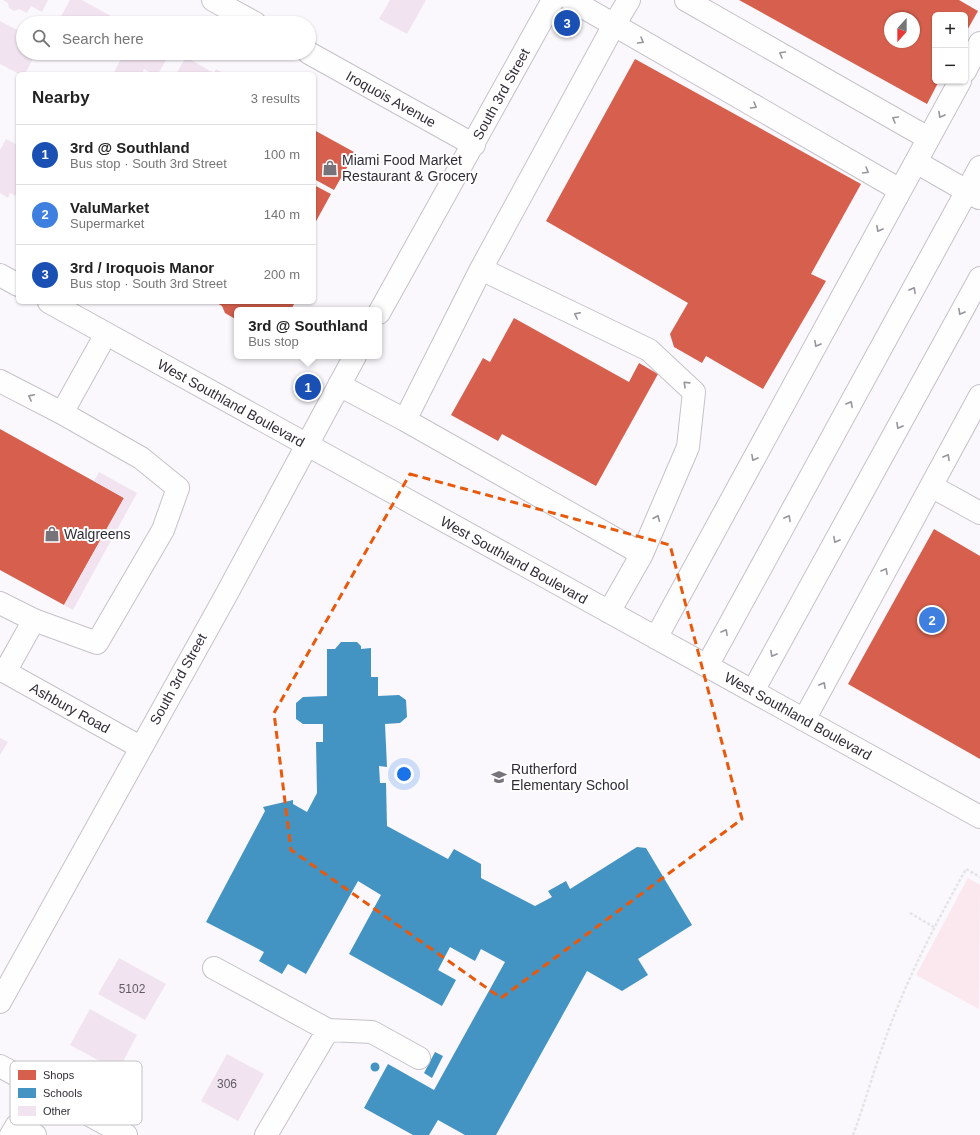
<!DOCTYPE html>
<html lang="en">
<head>
<meta charset="utf-8">
<style>
  body { margin:0; font-family:Arial,sans-serif; background:#f2f2f2; color:#222 }
  .controls { position:absolute; right:12px; top:12px; display:grid; overflow:hidden; border-radius:6px; box-shadow:0 1px 3px #0004 }
  .controls button { width:36px; height:36px; display:grid; place-items:center; padding:0; border:0; border-bottom:1px solid #e0e0e0; background:#fff; color:#222; font:20px sans-serif }
  .compass { position:absolute; left:884px; top:12px; width:36px; height:36px; border-radius:50%; background:#fff; box-shadow:0 1px 3px #0004; rotate:201deg }
  .you { position:absolute; left:404px; top:774px; width:14px; height:14px; margin:-10px; border:3px solid #fff; border-radius:50%; background:#1a73e8; box-shadow:0 0 0 6px #1a73e833 }
  .badge { display:grid; place-items:center; width:26px; height:26px; border-radius:50%; background:#7c3aed; color:#fff; font-size:13px; font-weight:700 }
  .pin { position:absolute; translate:-50% -50%; border:2px solid #fff; box-shadow:0 1px 4px #0006 }
  .popup { position:absolute; left:234px; top:307px; width:148px; height:52px; box-sizing:border-box; display:grid; place-content:center; border-radius:6px; background:#fff; filter:drop-shadow(0 1px 3px #0005); font-size:13px; white-space:nowrap; color:#767676 }
  .popup b { font-size:15px; color:#222 }
  .popup::after { content:''; position:absolute; left:50%; top:100%; margin-left:-8px; border:8px solid transparent; border-top-color:#fff }
  .list { margin:0; padding:0; list-style:none }
  h2 { display:flex; justify-content:space-between; align-items:center; height:52px; margin:0; padding:0 16px; font-size:17px }
  h2 small { font-size:13px; font-weight:400; color:#767676 }
  .list li { display:grid; grid-template-columns:26px 1fr auto; gap:12px; align-items:center; box-sizing:border-box; height:60px; padding:0 16px; border-top:1px solid #e0e0e0 }
  .list b { display:block; font-size:15px; white-space:nowrap }
  .list p { margin:0; font-size:13px; white-space:nowrap; color:#767676 }
  .list em { font-size:13px; font-style:normal; color:#767676 }
  .icon { flex:none; width:22px; height:22px; fill:none; stroke:currentColor; stroke-width:2; stroke-linecap:round; stroke-linejoin:round }
  .map { position:relative; flex:none; width:980px; height:1135px; overflow:hidden }
  .search { position:absolute; background:#fff; box-shadow:0 1px 3px #0004; left:16px; top:16px; width:300px; height:44px; display:flex; align-items:center; gap:10px; box-sizing:border-box; padding:0 14px; border-radius:22px; color:#767676; font-size:15px }
  .panel { position:absolute; background:#fff; box-shadow:0 1px 3px #0004; left:16px; top:72px; width:300px; height:232px; border-radius:6px }
  .map>svg:first-child { display:block }
  .green { fill:#fbe8ee }
  .shops { fill:#d6604d; fill-rule:evenodd }
  .schools { fill:#4393c3 }
  .building { fill:#f1e4f0 }
  .lines { fill:none; stroke-linecap:round; stroke-linejoin:round }
  .minor-casing { stroke:#c5c2c8; stroke-width:24 }
  .path { stroke:#e4e4e5; stroke-width:2.5; stroke-dasharray:3 2; stroke-linecap:butt }
  .minor { stroke:#fefeff; stroke-width:22 }
  .oneway { stroke:#97959a }
  .marked { fill:none; stroke:#e8590c; stroke-width:3; stroke-dasharray:8 5; stroke-linejoin:round }
  .labels { text-anchor:middle; stroke-width:4; stroke-linejoin:round; paint-order:stroke }
  .number-label { font-size:12px; fill:#605a64 }
  .street-label { font-size:14px; fill:#302c36; stroke:#fff }
  .poi-label { font-size:14px; fill:#302c36; stroke:#fff; text-anchor:start }
  .key { fill:#fff; stroke:#c1c0c3; stroke-width:1 }
  .key-label { font-size:11px; fill:#302c36 }
</style>
</head>
<body>
<div class="map">
<svg width="980" height="1135" viewBox="0 0 980 1135">
  <rect width="100%" height="100%" fill="#faf8fc"/>
  <path class="green" d="M968 878 980 885 979 1009 916 975Z"/>
  <path class="shops" d="M739 0H959L978 11 965 34V15H935V81H939L927 104ZM890 18H914V42H890Z
    M635 59 861 184 811 274 826 281 763 389 706 356 702 363 674 347 670 334 688 303 546 221Z
    M314 130 354 152 353 157 334 190 314 179Z
    M314 185 331 194 314 225Z
    M215 302H295L291 310H237V320L225 313 222 306Z
    M514 318 629 382 639 363 658 374 596 486 502 434 498 441 451 415 483 358 490 362Z
    M0 429 124 498 64 605 0 570Z
    M934 529 980 556V759L848 684Z"/>
  <path class="schools" d="M341 642H357L361 646V649L371 648V677H378V696L399 695 406 700 407 717 400 723 385 724 387 767 379 766 380 783H386L387 826 448 859 454 849 481 864V878L535 906 552 897 548 891 566 881 570 889 637 847 646 848 692 925 638 959 648 975 622 991 587 971 496 1135H465L438 1120 429 1135H413L364 1108 388 1064 434 1090 505 962 481 949 475 961 450 947 438 970 456 980 442 1006 349 954 381 895 358 881 306 974 288 964 282 974 259 961 264 952 206 922 265 811 263 807 293 800V804L307 812 317 793 316 742H323V724H303L296 719V703L303 697 327 696V649H335Z
    M435 1052 443 1056 432 1078 424 1073Z
    M370.5 1067a4.5 4.5 0 1 1 9 0a4.5 4.5 0 1 1-9 0Z"/>
  <path class="building" d="M3 0H48L42 12 31 6 27 13 19 9 14 11 9 8 8 3Z
    M70 0H82L111 16 108 23H59L58 22Z
    M390 0H426L407 34 379 19Z
    M0 21 23 33V53H36L25 74H19L0 64Z
    M113 53H170L158 74H153L144 69 142 74H113L122 57Z
    M186 57 214 73 216 69 225 74H176Z
    M6 139 18 145V197L10 193 8 198 0 193V150Z
    M99 472 137 493 73 610 64 605 124 498 94 481Z
    M0 738 8 742 0 755Z
    M119 958 166 984 145 1020 98 994Z
    M90 1009 137 1035 118 1071 70 1045Z
    M227 1054 264 1074 238 1121 201 1101Z"/>
  <g class="lines">
    <g class="minor-casing">
      <path id="minor" d="M213 0 255 23
        M571 0 900 190
        M686 0 928 138
        M309 53 474 145
        M965 71 980 43
        M916 162 979 198
        M481 269 649 350 694 392 688 447 642 554
        M0 275 18 285
        M49 302 980 817
        M379 313 553 0
        M0 381 62 413 141 458 178 488 163 530 97 643 34 620 0 603
        M339 385 405 420 481 269 614 25 629 0
        M62 413 106 334
        M405 420 642 554 609 612
        M931 486 980 513
        M656 638 960 81
        M707 666 980 167
        M0 669 140 747
        M5 672 34 620
        M753 691 980 278
        M804 720 980 396
        M214 968 328 1030 266 1135
        M0 1002 225 597 355 356
        M328 1030 372 1032 419 1058
        M0 1066 126 1135
        M11 1135 17 1125 35 1135"/>
    </g>
    <path class="path" d="M910 913 934 927
      M853 1135C865 1103 874 1069 886 1037 907 978 936 923 966 869L980 877"/>
    <use href="#minor" class="minor"/>
  </g>
  <defs><path id="oneway-chevron" d="M-2-3.5L2.5 0L-2 3.5" fill="none" stroke-width="1.6" stroke-linecap="round" stroke-linejoin="round"/></defs>
  <g class="oneway">
    <use href="#oneway-chevron" transform="translate(641 41) rotate(30)"/>
    <use href="#oneway-chevron" transform="translate(782 54) rotate(-150)"/>
    <use href="#oneway-chevron" transform="translate(754 106) rotate(30)"/>
    <use href="#oneway-chevron" transform="translate(941 115) rotate(119)"/>
    <use href="#oneway-chevron" transform="translate(895 119) rotate(-150)"/>
    <use href="#oneway-chevron" transform="translate(866 171) rotate(30)"/>
    <use href="#oneway-chevron" transform="translate(879 229) rotate(119)"/>
    <use href="#oneway-chevron" transform="translate(913 290) rotate(-61)"/>
    <use href="#oneway-chevron" transform="translate(961 312) rotate(119)"/>
    <use href="#oneway-chevron" transform="translate(577 315) rotate(-154)"/>
    <use href="#oneway-chevron" transform="translate(817 344) rotate(119)"/>
    <use href="#oneway-chevron" transform="translate(686 384) rotate(-136)"/>
    <use href="#oneway-chevron" transform="translate(31 397) rotate(-153)"/>
    <use href="#oneway-chevron" transform="translate(850 404) rotate(-61)"/>
    <use href="#oneway-chevron" transform="translate(899 426) rotate(119)"/>
    <use href="#oneway-chevron" transform="translate(947 457) rotate(-61)"/>
    <use href="#oneway-chevron" transform="translate(754 458) rotate(119)"/>
    <use href="#oneway-chevron" transform="translate(657 518) rotate(-67)"/>
    <use href="#oneway-chevron" transform="translate(788 518) rotate(-61)"/>
    <use href="#oneway-chevron" transform="translate(836 540) rotate(119)"/>
    <use href="#oneway-chevron" transform="translate(885 571) rotate(-61)"/>
    <use href="#oneway-chevron" transform="translate(725 632) rotate(-61)"/>
    <use href="#oneway-chevron" transform="translate(773 654) rotate(119)"/>
    <use href="#oneway-chevron" transform="translate(823 685) rotate(-61)"/>
  </g>
  <path class="marked" d="M410 474 670 545 742 819 501 998 291 850 274 713Z"/>
  <defs>
    <g id="shop-bare" transform="scale(1.2)"><path d="M-5-2.5h2.3a2.7 3.5 0 0 1 5.4 0H5L5.5 6h-11ZM-1.5-2.5h3a1.5 2.3 0 0 0-3 0Z" fill="#77737b" stroke="#fff" stroke-width="2.5" paint-order="stroke"/></g>
    <g id="school-bare" transform="scale(1.2)"><path d="M0-5L7-2L0 1L-7-2ZM-4 1L0 2.5L4 1V4Q0 6-4 4Z" fill="#77737b" stroke="#fff" stroke-width="2.5" paint-order="stroke"/></g>
  </defs>
  <g fill-rule="evenodd">
    <use href="#shop-bare" x="330" y="168"/>
    <use href="#shop-bare" x="52" y="534"/>
    <use href="#school-bare" x="499" y="777"/>
  </g>
  <g class="labels">
    <g class="number-label">
      <text x="132" y="993">5102</text>
      <text x="227" y="1088">306</text>
    </g>
    <g class="street-label">
      <text transform="translate(501 94) rotate(-61)" y="5">South 3rd Street</text>
      <text transform="translate(391 99) rotate(29)" y="5">Iroquois Avenue</text>
      <text transform="translate(231 403) rotate(29)" y="5">West Southland Boulevard</text>
      <text transform="translate(514 560) rotate(29)" y="5">West Southland Boulevard</text>
      <text transform="translate(178 679) rotate(-61)" y="5">South 3rd Street</text>
      <text transform="translate(70 708) rotate(29)" y="5">Ashbury Road</text>
      <text transform="translate(798 716) rotate(29)" y="5">West Southland Boulevard</text>
    </g>
    <g class="poi-label">
      <text x="342" y="165">Miami Food Market<tspan x="342" dy="16">Restaurant &amp; Grocery</tspan></text>
      <text x="64" y="539">Walgreens</text>
      <text x="511" y="774">Rutherford<tspan x="511" dy="16">Elementary School</tspan></text>
    </g>
  </g>
  <rect x="10" y="1061" width="132" height="64" rx="6" class="key"/>
  <rect x="18" y="1070" width="18" height="10" fill="#d6604d"/>
  <rect x="18" y="1088" width="18" height="10" fill="#4393c3"/>
  <rect x="18" y="1106" width="18" height="10" fill="#f1e4f0"/>
  <g class="key-label">
    <text x="43" y="1079">Shops</text>
    <text x="43" y="1097">Schools</text>
    <text x="43" y="1115">Other</text>
  </g>
</svg>
<div class="controls">
<button>+</button>
<button>−</button>
</div>
<svg class="compass" viewBox="-18 -18 36 36"><path d="M0-13l5 13h-10z" fill="#e53935"/><path d="M0 13l5-13h-10z" fill="#767676"/></svg>
<div class="you"></div>
<div class="pin badge" style="left:308px;top:387px;background:#1a4fb4">1</div>
<div class="popup"><b>3rd @ Southland</b>Bus stop</div>
<div class="pin badge" style="left:932px;top:620px;background:#3f7fe0">2</div>
<div class="pin badge" style="left:567px;top:23px;background:#1a4fb4">3</div>
<div class="search"><svg class="icon" aria-label="search" viewBox="0 0 24 24"><circle cx="10" cy="10" r="6"/><path d="M15 15l6 6"/></svg>Search here</div>
<section class="panel">
<h2>Nearby<small>3 results</small></h2>
<ul class="list">
<li><span class="badge" style="background:#1a4fb4">1</span><div><b>3rd @ Southland</b><p>Bus stop · South 3rd Street</p></div><em>100 m</em></li>
<li><span class="badge" style="background:#3f7fe0">2</span><div><b>ValuMarket</b><p>Supermarket</p></div><em>140 m</em></li>
<li><span class="badge" style="background:#1a4fb4">3</span><div><b>3rd / Iroquois Manor</b><p>Bus stop · South 3rd Street</p></div><em>200 m</em></li>
</ul>
</section>
</div>
</body>
</html>
